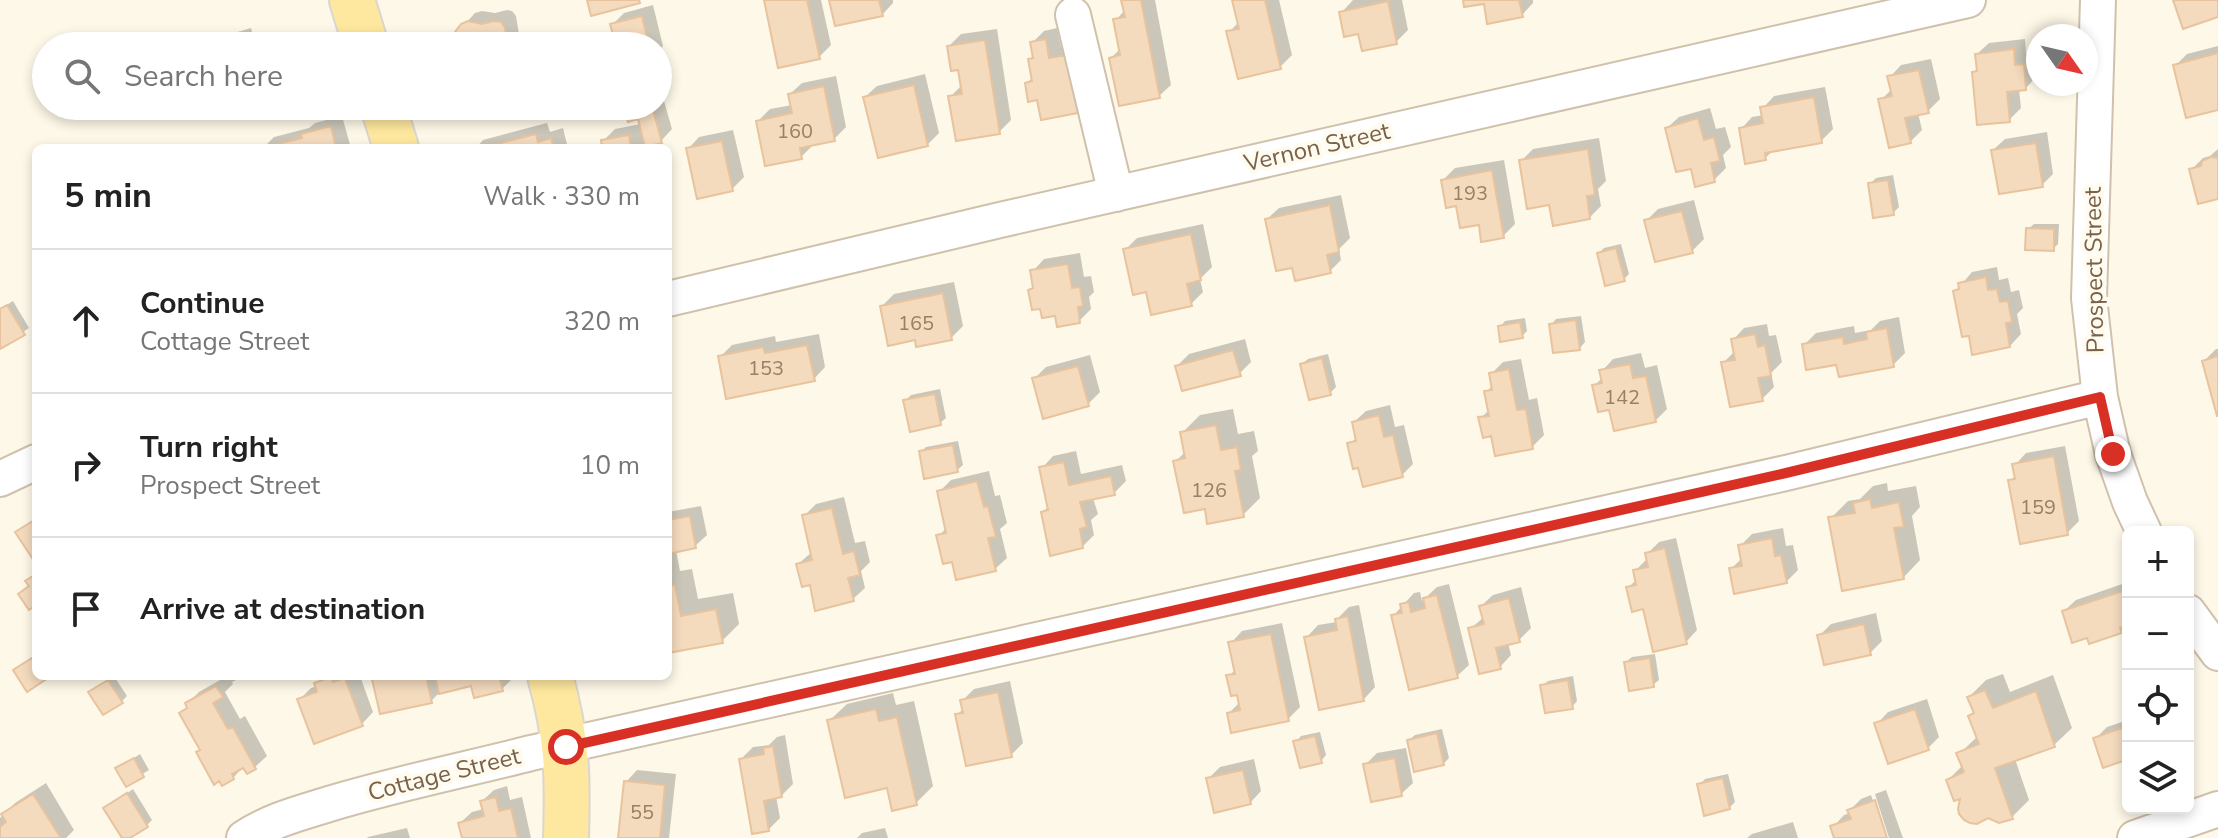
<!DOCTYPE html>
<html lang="en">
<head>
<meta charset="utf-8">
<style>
  body { margin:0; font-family:"Nunito Sans",sans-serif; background:#f6f6f6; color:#222 }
  .controls { position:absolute; right:24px; bottom:24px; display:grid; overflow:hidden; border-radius:12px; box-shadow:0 4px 12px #0003 }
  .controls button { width:72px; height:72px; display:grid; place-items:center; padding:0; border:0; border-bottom:2px solid #e0e0e0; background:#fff; color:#222; font:40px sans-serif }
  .compass { position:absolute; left:2026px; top:24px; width:72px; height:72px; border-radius:50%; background:#fff; box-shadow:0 4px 12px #0003; rotate:124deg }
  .stop { position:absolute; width:24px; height:24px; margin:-18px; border:6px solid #d93025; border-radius:50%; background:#fff }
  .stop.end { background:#d93025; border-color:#fff; box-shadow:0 2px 8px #0008 }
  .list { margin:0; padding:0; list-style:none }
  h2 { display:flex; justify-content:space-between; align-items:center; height:104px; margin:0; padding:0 32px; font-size:34px }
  h2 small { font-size:26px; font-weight:400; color:#767676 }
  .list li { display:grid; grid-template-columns:52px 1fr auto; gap:24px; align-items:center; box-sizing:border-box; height:144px; padding:0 32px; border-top:2px solid #e0e0e0 }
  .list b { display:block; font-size:30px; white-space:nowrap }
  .list p { margin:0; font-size:26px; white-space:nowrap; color:#767676 }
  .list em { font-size:26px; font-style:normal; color:#767676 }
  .icon { flex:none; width:44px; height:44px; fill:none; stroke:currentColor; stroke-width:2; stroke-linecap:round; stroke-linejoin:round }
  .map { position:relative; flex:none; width:2218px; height:838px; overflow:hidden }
  .search { position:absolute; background:#fff; box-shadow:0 4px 12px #0003; left:32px; top:32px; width:640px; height:88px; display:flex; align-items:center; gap:20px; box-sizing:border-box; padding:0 28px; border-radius:44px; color:#767676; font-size:30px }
  .panel { position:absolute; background:#fff; box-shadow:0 4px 12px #0003; left:32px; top:144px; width:640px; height:536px; border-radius:12px }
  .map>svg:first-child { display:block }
  .shadow { fill:#0003 }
  .building { fill:#f4dbbe; stroke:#e8c39d; stroke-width:2 }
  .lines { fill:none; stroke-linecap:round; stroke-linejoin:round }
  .minor-casing { stroke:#d0c1ac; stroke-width:38 }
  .major-casing { stroke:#dcd6d0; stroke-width:48 }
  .minor { stroke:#fff; stroke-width:34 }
  .major { stroke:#fee79e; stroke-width:44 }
  .route { stroke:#d93025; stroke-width:10 }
  .labels { text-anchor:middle; stroke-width:8; stroke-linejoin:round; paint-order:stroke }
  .number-label { font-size:20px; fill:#988067 }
  .street-label { font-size:24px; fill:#79614a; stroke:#fffbef }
</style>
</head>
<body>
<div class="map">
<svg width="2218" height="838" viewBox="0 0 2218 838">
  <rect width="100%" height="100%" fill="#fdf8e8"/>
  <path class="shadow" d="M766 0H821L831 45 819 57Z
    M831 0H893V3L882 15Z
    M1123 0H1155L1171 85 1159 96 1111 58 1121 48 1116 20 1125 10Z
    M1234 0H1279L1292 55 1280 67 1229 32 1239 22Z
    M1353 0H1402L1408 30 1396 42 1360 32 1342 12Z
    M1465 0H1533V3L1522 15 1485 1Z
    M653 5 663 46 658 51V46H618L612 25 624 13Z
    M507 10 512 11 516 16 521 46H457L461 42 463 26 475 13 482 11 495 13Z
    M251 28 256 46 275 41 277 46H200L204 42Z
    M1057 28 1061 47 1078 44 1089 100 1077 112 1039 98 1027 83 1033 77 1030 60 1035 56 1032 43 1044 31Z
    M997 29 1011 120 999 132 951 96 962 85 960 67 949 46 961 34Z
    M304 39 306 46H279Z
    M2025 39 2026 54 2035 53 2037 76 2026 88 2019 89 2021 108 2009 120 1974 72 1979 67 1977 54 1989 43Z
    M2218 46V108L2175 66 2187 54Z
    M1931 59 1940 99 1928 111 1918 113 1922 130 1910 142 1881 100 1892 89 1890 77 1901 65Z
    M925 74 939 133 927 145 865 97 877 86Z
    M836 76 846 127 834 139 813 145 801 157 758 121 770 109 792 105 790 94 802 83Z
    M658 80 672 129 661 141 644 145 645 148H604L603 141 615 129 641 124 639 117 626 106H658Z
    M1825 87 1833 129 1821 141 1774 150 1765 158 1741 129 1752 117 1764 115 1763 108 1774 96Z
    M1710 108 1716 129 1725 127 1731 147 1723 155 1726 168 1714 180 1692 166 1667 128 1679 117Z
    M342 116 351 148H263L274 137 309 128 315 123Z
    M547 123 550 132 563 128 568 148H476L483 140Z
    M733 130 744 177 732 189 688 149 699 137Z
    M2047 132 2053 174 2042 185 1993 150 2005 139Z
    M1599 138 1606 181 1598 189 1601 206 1589 218 1551 203 1521 161 1533 149Z
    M2218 149V197L2191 170 2203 158 2210 156Z
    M1504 160 1515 224 1503 236 1480 223 1458 204 1443 180 1455 168Z
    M1893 175 1899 207 1893 213 1870 184 1876 178Z
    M1341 195 1350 238 1339 249 1341 260 1330 271 1293 265 1267 219 1279 208Z
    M1694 200 1704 239 1692 251 1646 221 1658 209Z
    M1203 224 1212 267 1200 279 1203 292 1191 304 1148 290 1125 250 1137 238Z
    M2034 224H2059L2058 244 2053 249 2028 229Z
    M1621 244 1629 274 1623 280 1599 253 1604 248Z
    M1080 253 1084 277 1091 276 1094 292 1089 297 1091 309 1079 321 1057 314 1042 307 1030 290 1035 286 1033 271 1044 259Z
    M1997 267 1999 280 2008 278 2011 292 2019 290 2023 308 2017 314 2021 334 2010 346 1970 333 1955 292 1972 272Z
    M954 282 963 326 951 338H917L882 306 894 294Z
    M13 301 29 328 0 347V309Z
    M1581 316 1585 342 1580 348 1551 325 1556 319Z
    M1899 317 1905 353 1893 365 1838 362 1804 345 1816 333 1854 326 1855 333 1871 330 1880 321Z
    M1525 318 1527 331 1522 336 1500 327 1505 321Z
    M1767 324 1769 336 1776 335 1782 362 1771 373 1774 387 1762 399 1723 363 1735 351 1733 340 1744 328Z
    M819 334 825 367 814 379 720 357 732 345 775 336 776 342Z
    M1245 339 1251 362 1239 374 1177 366 1189 354Z
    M2216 349H2218V413L2204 361Z
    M1641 353 1645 368 1657 365 1667 409 1655 421 1610 407 1594 386 1603 377 1602 371 1613 359Z
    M1328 354 1336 387 1330 393 1302 364 1308 359Z
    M1090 355 1100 392 1088 404 1034 379 1046 367Z
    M1521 359 1529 400 1537 398 1544 435 1532 447 1493 434 1481 418 1490 409 1486 392 1493 385 1491 374 1503 362Z
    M940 389 946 418 940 423 905 401 911 395Z
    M1390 405 1395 427 1404 425 1413 464 1402 475 1350 444 1357 437 1354 422 1366 411Z
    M1233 409 1238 434 1254 431 1258 451 1252 456 1260 498 1243 515 1206 506 1176 461 1186 451 1183 432 1200 415Z
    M958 441 963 465 957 470 921 452 926 447Z
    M2065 446 2079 521 2067 533 2010 481 2017 474 2015 465 2026 453Z
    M1076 451 1081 474 1122 465 1126 481 1114 493 1093 498 1098 514 1091 520 1094 535 1082 547 1043 512 1049 506 1042 468 1053 456Z
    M989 471 995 496 1000 495 1007 523 1000 529 1007 558 995 569 953 559 939 536 947 527 939 492 951 480Z
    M1887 483 1888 491 1916 486 1920 507 1912 516 1920 560 1903 578 1831 518 1848 501 1860 499 1873 486Z
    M844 497 855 543 865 541 870 562 861 571 865 588 853 599 811 583 798 564 812 552 804 516 816 504Z
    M701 506 707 535 695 546 676 550 680 571 692 569 698 599 733 593 739 624 722 641 668 651V512Z
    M1783 528 1786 546 1793 545 1798 570 1786 582 1731 569 1742 558 1740 546 1752 534Z
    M1676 538 1697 630 1686 642 1644 607 1628 588 1637 579 1635 571 1647 559V554L1659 542Z
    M2128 582V624L2121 632 2088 635 2064 611 2076 600Z
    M1449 584 1469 665 1457 676 1393 616 1414 593 1420 592 1422 601 1437 587Z
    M1521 587 1531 628 1519 640 1508 643 1511 655 1500 667 1470 629 1484 617 1481 606 1493 595Z
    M1359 605 1375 687 1364 699 1307 637 1318 625 1337 622V619L1349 607Z
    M1876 613 1882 641 1870 653 1820 635 1831 624Z
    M1282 623 1300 707 1288 719 1229 713 1240 702 1238 693 1229 676 1236 669 1231 643 1242 631Z
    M1655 654 1659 680 1653 685 1626 662 1632 657Z
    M2003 674 2010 692 2053 675 2072 728 2054 745 2015 759 2029 800 2012 817 1963 795 1948 780 1963 765 1959 754 1978 736 1970 716 1975 711 1969 697 1986 680Z
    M114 676 127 696 122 701 91 692Z
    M227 676H244L232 682 233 684 225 692 240 719 245 716 267 756 255 767 244 766 233 778 201 749 181 714 188 706 187 704 199 692Z
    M324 676H360L373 712 362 724 299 700 311 688 317 686 316 684Z
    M378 676H513L514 677 502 689 472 683 441 691 431 701 374 680Z
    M1573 676 1577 701 1572 707 1542 686 1548 681Z
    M1010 681 1023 743 1011 755 957 715 964 708 963 700 974 689Z
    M893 693 896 705 914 701 933 786 916 803 888 786 829 721 847 704Z
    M1927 699 1939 737 1928 748 1877 724 1888 712Z
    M2128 720V766L2125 758 2095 739 2107 727Z
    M1442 729 1449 758 1443 764 1409 740 1415 735Z
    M1320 732 1326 755 1321 761 1296 742 1301 736Z
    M785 735 793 784 781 796H776L780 818 768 830 741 759 753 747 769 745 777 737Z
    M1406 748 1413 783 1401 794 1365 765 1377 753Z
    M140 754 149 770 126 784 118 769Z
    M1254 759 1261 791 1250 803 1208 779 1220 767Z
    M637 770 676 774 669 838H620L626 782Z
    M1728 774 1735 802 1729 808 1699 785 1705 779Z
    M46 783 74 830 66 838H0V818L15 803Z
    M507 786 510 800 522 797 531 838H464L460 823 472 812 484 809 482 801 494 790Z
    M133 789 152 820 146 826 124 838 106 808Z
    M1886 790 1903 838H1889L1875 794Z
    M1871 795 1885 838H1837L1833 827 1844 815 1851 813 1850 810 1861 799Z
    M1793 822 1798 838H1747L1752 834Z
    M407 828 410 838H367L368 837Z
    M885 828 888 838H857L862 833Z"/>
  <path class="building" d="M587 0H639L640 3 591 16Z
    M764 0H807L820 59 778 68Z
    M829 0H879L883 16 835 26Z
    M1121 0H1141L1160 98 1119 106 1109 58 1120 55 1113 19 1125 17Z
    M1232 0H1265L1281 69 1238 79 1226 31 1239 29Z
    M1463 0H1519L1523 17 1487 24 1484 4 1464 7Z
    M2173 0H2218V17L2183 29Z
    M1388 1 1397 44 1362 51 1358 34 1344 37 1339 12Z
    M642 16 649 46H616L610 24Z
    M468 21 482 24 494 21 501 22 505 28 508 46H460L455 32 461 24Z
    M1046 39 1049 58 1067 55 1078 113 1041 120 1037 100 1028 102 1025 83 1032 81 1028 59 1033 58 1030 42Z
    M985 40 1000 134 956 141 948 96 962 94 958 70 951 71 947 46Z
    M2014 49 2015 65 2024 64 2026 90 2007 92 2010 122 1977 125 1972 72 1977 71 1975 54Z
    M2218 53V110L2186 118 2173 65Z
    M1919 70 1929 113 1905 118 1911 143 1889 148 1878 99 1892 96 1887 76Z
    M914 85 928 146 878 158 863 97Z
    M824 86 835 141 800 148 802 159 765 166 756 121 792 113 788 94Z
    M1814 97 1822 143 1765 153 1766 160 1745 164 1739 128 1763 123 1760 107Z
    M623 106H652L662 143 645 147 638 119 628 122Z
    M1698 118 1704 140 1714 137 1720 161 1711 163 1715 182 1695 187 1691 169 1676 172 1665 128Z
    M331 126 336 148H262L302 138 301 134Z
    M536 134 538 142 551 138 554 148H482Z
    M629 135 631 148H602L601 140Z
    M722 141 733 191 697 199 686 148Z
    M2036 143 2043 187 1999 194 1991 150Z
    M1588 149 1595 195 1587 196 1590 219 1553 226 1549 205 1527 209 1519 160Z
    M2211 157 2218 158V199L2198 204 2189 169 2201 166 2202 161Z
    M1492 170 1504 238 1481 242 1479 225 1460 228 1456 206 1446 208 1441 180Z
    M1888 180 1894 215 1873 218 1868 183Z
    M1330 205 1339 252 1327 255 1331 273 1295 281 1292 268 1276 271 1265 219Z
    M1682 211 1693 253 1655 262 1644 220Z
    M2026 228 2054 229V251L2025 250Z
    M1191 234 1201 280 1187 284 1192 306 1151 315 1146 292 1133 295 1123 249Z
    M1616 248 1625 281 1605 286 1597 253Z
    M1068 264 1072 288 1080 287 1083 306 1078 307 1080 323 1057 327 1055 316 1042 318 1040 309 1032 310 1028 290 1033 288 1030 270Z
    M1986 277 1988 290 1997 289 2000 302 2008 301 2012 322 2006 323 2010 347 1972 355 1969 336 1962 337 1953 291 1959 289 1958 283Z
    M943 293 952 340 916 347 915 340 888 346 880 306Z
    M7 305 25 335 0 349V309Z
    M1576 320 1580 350 1553 353 1549 324Z
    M1520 322 1523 338 1500 342 1498 326Z
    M1887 328 1894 367 1839 377 1836 365 1806 370 1802 344 1843 337 1844 344 1867 339 1866 332Z
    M1755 334 1758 347 1765 345 1771 376 1758 378 1763 401 1730 407 1721 362 1735 360 1731 339Z
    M807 345 815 381 726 399 718 356 763 347 765 353Z
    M1233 350 1241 376 1182 391 1175 366Z
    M2218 356V416H2217L2202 361Z
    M1322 358 1331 395 1309 400 1300 364Z
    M1630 364 1633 378 1646 376 1656 422 1614 431 1609 410 1598 412 1592 385 1602 383 1599 370Z
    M1078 366 1089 406 1043 419 1032 378Z
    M1509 369 1517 410 1526 409 1533 449 1495 456 1491 436 1483 438 1478 417 1489 416 1484 391 1492 390 1489 373Z
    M935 394 941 425 910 432 903 400Z
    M1379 415 1384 437 1393 435 1403 477 1363 487 1358 468 1353 469 1347 443 1356 441 1352 422Z
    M1216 425 1221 450 1237 447 1241 470 1235 471 1244 517 1207 524 1205 509 1184 513 1173 461 1185 458 1180 432Z
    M953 445 958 472 924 479 919 451Z
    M2054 456 2068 535 2020 544 2008 480 2015 479 2012 464Z
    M1064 462 1069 485 1111 476 1115 495 1080 502 1087 527 1080 529 1083 548 1050 556 1041 512 1048 510 1039 467Z
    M977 481 984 507 988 506 996 537 988 538 996 571 956 580 952 562 943 564 936 535 946 533 937 491Z
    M1870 499 1872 508 1899 502 1904 527 1894 528 1904 579 1842 591 1828 517 1855 513 1853 503Z
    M832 508 843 554 854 551 860 575 848 578 854 601 815 611 810 585 802 587 796 564 812 560 802 515Z
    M690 516 696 548 668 554V520Z
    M36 519V564L15 532Z
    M1772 538 1775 556 1781 555 1787 583 1734 594 1729 568 1742 566 1738 545Z
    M1665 548 1687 644 1653 652 1643 609 1632 612 1626 587 1636 585 1633 570 1648 567 1645 553Z
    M36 574V605L29 610 18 594 29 586 25 581Z
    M675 585 681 616 716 609 723 643 668 653V586Z
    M2126 590 2128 625 2120 628 2122 633 2089 644 2087 638 2072 643 2062 611Z
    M1437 595 1458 678 1409 690 1391 615 1402 613 1400 604 1409 602 1411 612 1425 608 1423 598Z
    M1509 598 1520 642 1496 648 1501 669 1479 674 1468 628 1484 624 1479 606Z
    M1348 616 1364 701 1319 710 1304 637 1337 630 1335 619Z
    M1864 624 1871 655 1824 665 1817 635Z
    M1271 634 1289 721 1231 733 1227 713 1240 710 1237 695 1231 696 1226 675 1235 674 1228 642Z
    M32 658 36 666V676H42L45 680 27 692 13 670Z
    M1650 658 1654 687 1629 691 1624 662Z
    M386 676H426L432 703 380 714 372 679Z
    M435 676H499L503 691 474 698 471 686 439 694Z
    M331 677 333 682 345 678 363 726 314 744 297 699 317 692 314 683Z
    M108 680 123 703 103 715 88 692Z
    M1568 680 1573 709 1545 713 1540 685Z
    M216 686 223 697 213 703 228 729 233 727 256 769 247 774 243 768 232 774 234 779 222 786 219 781 214 785 196 752 200 750 179 713 187 708 185 703Z
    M1985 690 1993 708 2036 691 2055 747 1995 768 2013 819 1999 823 1988 818 1977 824 1970 823 1964 820 1959 814 1958 809 1960 799 1954 801 1946 780 1964 772 1956 753 1979 744 1968 716 1974 713 1967 697Z
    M998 692 1012 757 966 766 955 714 963 713 960 700Z
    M876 709 879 721 897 717 917 805 892 811 887 788 845 798 827 720Z
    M1915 709 1929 750 1888 764 1874 723Z
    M2128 726V768H2126L2123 761 2103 768 2093 738Z
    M1437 733 1444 765 1414 772 1407 740Z
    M1315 736 1322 763 1300 768 1293 741Z
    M773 746 782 797 764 801 769 831 752 834 739 759 764 754 763 748Z
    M134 758 144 777 126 787 115 768Z
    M1395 758 1402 796 1371 802 1363 764Z
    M1243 770 1251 804 1214 813 1206 778Z
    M1723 778 1730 809 1704 816 1697 784Z
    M624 781 665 785 660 838H618Z
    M127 793 148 827 130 838H122L103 808Z
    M33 794 61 838H0V827L6 822 1 814Z
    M496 797 499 811 511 808 518 838H462L458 823 484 816 480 801Z
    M1875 800 1887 838H1834L1830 826 1851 819 1847 810Z"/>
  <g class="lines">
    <g class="minor-casing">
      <path id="minor" d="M2098 0 2089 298 2100 397 2113 454 2130 502 2144 532
        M1073 15 1116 194
        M668 299 1000 220 1968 0
        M0 479 36 462
        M2188 612 2218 653
        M244 838C269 821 300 813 329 804 395 784 464 770 531 753L1786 473 2100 397
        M2135 838 2218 809"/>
    </g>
    <g class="major-casing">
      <path id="major" d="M352 0 366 46
        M383 106 396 148
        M550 676C567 736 568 776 566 838"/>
    </g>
    <use href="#minor" class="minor"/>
    <use href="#major" class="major"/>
  </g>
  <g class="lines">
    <path class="route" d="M566 747 1786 473 2100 397 2113 454"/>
  </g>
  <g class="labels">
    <g class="number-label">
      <text x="795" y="138">160</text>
      <text x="1470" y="200">193</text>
      <text x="916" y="330">165</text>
      <text x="766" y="375">153</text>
      <text x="1622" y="404">142</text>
      <text x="1209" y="497">126</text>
      <text x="2038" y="514">159</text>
      <text x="642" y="819">55</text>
    </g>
    <g class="street-label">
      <text transform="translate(1317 147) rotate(-13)" y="8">Vernon Street</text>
      <text transform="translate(2094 270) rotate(-91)" y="8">Prospect Street</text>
      <text transform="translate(444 774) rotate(-14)" y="8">Cottage Street</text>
    </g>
  </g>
</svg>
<div class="controls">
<button>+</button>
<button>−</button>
<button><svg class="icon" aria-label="locate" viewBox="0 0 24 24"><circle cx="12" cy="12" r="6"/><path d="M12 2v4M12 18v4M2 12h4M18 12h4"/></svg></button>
<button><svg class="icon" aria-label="layers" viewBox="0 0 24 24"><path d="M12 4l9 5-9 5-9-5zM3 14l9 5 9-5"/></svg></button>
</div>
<svg class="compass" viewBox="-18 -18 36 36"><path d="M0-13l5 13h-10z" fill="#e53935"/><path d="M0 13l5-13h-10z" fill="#767676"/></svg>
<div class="stop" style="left:566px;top:747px"></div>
<div class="stop end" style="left:2113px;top:454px"></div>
<div class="search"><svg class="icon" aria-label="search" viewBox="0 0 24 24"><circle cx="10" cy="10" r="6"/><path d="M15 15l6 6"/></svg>Search here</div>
<section class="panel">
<h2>5 min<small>Walk · 330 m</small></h2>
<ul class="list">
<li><svg class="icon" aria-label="ahead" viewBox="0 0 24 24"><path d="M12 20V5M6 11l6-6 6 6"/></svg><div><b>Continue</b><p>Cottage Street</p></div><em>320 m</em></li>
<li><svg class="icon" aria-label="right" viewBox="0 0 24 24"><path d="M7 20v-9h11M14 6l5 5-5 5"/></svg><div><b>Turn right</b><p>Prospect Street</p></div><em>10 m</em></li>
<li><svg class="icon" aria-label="arrive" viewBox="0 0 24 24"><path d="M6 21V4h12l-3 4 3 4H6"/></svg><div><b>Arrive at destination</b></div></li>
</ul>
</section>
</div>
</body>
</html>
